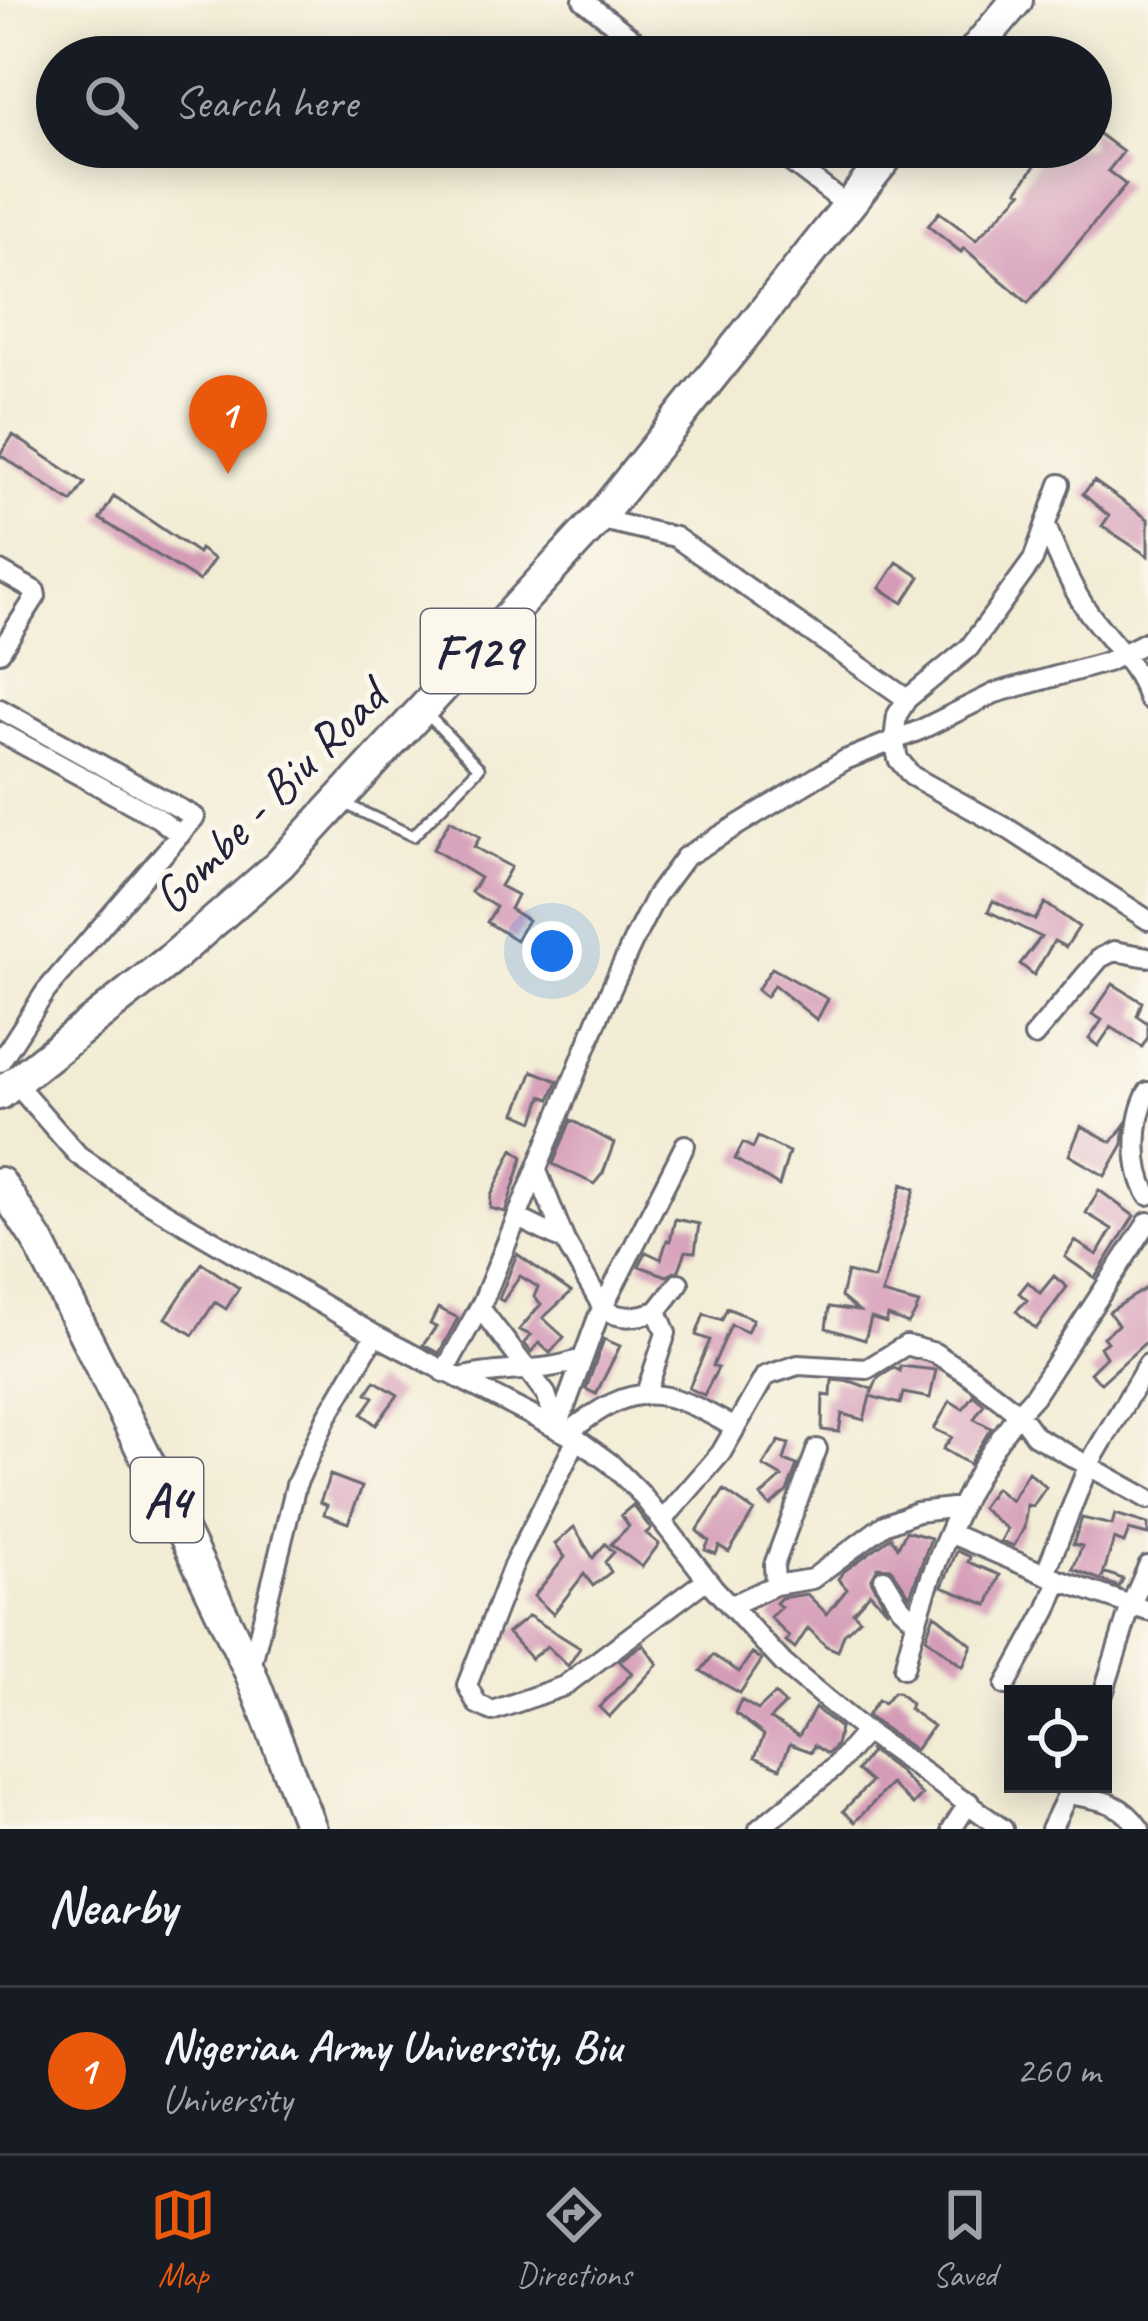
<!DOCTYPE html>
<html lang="en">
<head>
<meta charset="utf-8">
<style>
  body { margin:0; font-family:Caveat,sans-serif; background:#20242c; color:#f1f3f6 }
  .controls { position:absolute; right:36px; bottom:36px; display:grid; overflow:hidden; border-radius:0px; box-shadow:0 6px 30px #0003 }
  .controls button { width:108px; height:108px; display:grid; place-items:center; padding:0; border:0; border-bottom:3px solid #363941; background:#171b24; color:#f1f3f6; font:60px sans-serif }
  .you { position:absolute; left:552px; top:951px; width:42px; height:42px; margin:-30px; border:9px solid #fff; border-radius:50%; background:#1a73e8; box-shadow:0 0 0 18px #1a73e833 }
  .badge { display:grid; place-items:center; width:78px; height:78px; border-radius:50%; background:#ea580c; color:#fff; font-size:39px; font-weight:700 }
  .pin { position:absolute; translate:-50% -99px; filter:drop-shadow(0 3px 6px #0008) }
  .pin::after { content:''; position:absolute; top:63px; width:42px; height:36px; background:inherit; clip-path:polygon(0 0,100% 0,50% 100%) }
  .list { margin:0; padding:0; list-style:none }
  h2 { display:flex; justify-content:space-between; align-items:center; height:156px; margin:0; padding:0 48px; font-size:51px }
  h2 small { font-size:39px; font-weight:400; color:#9ea1a6 }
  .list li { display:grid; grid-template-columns:78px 1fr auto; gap:36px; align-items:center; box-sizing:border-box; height:168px; padding:0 48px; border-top:3px solid #363941 }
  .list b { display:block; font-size:45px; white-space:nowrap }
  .list p { margin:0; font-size:39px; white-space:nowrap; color:#9ea1a6 }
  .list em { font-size:39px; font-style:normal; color:#9ea1a6 }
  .icon { flex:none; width:66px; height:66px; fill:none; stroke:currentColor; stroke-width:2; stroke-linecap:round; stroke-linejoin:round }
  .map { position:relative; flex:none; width:1148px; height:1829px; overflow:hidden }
  .search { position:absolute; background:#171b24; box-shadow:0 6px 30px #0003; left:36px; right:36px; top:36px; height:132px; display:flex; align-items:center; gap:30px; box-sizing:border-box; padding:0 42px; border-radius:66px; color:#9ea1a6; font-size:45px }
  .sheet { height:324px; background:#171b24 }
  nav { display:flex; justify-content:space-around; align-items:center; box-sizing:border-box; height:168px; border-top:3px solid #363941; background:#171b24; font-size:33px; color:#9ea1a6 }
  nav a { display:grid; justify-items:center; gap:6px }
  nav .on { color:#ea580c }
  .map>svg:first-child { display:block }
  .building { fill:#d59cb8 }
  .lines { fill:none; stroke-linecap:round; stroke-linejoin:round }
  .service-casing { stroke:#6b6971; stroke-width:15 }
  .minor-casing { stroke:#6b6971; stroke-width:24 }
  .primary-casing { stroke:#6b6971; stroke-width:36 }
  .trunk-casing { stroke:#6b6971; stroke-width:36 }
  .service { stroke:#fff; stroke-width:9 }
  .minor { stroke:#fff; stroke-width:18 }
  .primary { stroke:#fff; stroke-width:30 }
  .trunk { stroke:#fff; stroke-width:30 }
  .labels { text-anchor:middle; stroke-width:10; stroke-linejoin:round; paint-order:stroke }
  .shield { fill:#fbf7ec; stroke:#636270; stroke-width:3 }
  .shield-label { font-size:48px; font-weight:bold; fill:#22223b }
  .street-label { font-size:51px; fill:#22223b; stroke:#fbf7ec }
</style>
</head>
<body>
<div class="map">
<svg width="1148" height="1829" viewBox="0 0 1148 1829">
  <rect width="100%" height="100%" fill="#fbf7ec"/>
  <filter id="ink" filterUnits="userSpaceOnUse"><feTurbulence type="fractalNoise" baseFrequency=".00833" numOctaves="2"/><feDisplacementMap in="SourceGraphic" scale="24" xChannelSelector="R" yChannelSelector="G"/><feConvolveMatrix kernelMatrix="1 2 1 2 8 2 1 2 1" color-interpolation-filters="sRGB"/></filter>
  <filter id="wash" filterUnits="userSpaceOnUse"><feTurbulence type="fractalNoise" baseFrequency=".004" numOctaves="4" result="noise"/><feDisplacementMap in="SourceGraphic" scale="48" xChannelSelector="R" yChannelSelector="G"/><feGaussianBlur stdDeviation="2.7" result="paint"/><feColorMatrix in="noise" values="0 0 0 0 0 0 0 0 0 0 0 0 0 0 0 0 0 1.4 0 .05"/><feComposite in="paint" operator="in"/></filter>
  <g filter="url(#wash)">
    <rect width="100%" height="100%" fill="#f2ecd4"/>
    <g id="blocks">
      <path class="building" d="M1091 128 1123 152 1108 171 1126 185 1028 303 964 248 961 252 928 226 939 212 976 240 1022 192 1018 190 1048 147H1091Z
        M13 435 85 483 72 502 0 455Z
        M1094 481 1148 519V556L1102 526 1109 516 1083 494Z
        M114 496 198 553 200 549 214 559 199 581 100 519Z
        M897 562 920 577 903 603 880 588Z
        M450 820 480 837 474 847 511 867 500 886 517 895 510 909 528 920 516 940 487 922 496 907 471 892 480 878 433 849Z
        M993 901 1035 920 1045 903 1079 927 1066 947 1054 941 1034 975 1020 964 1041 937 988 911Z
        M772 968 828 999 817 1020 774 985 766 997 757 990Z
        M1113 984 1142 1002 1137 1016 1148 1023V1037L1142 1047 1111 1027 1098 1046 1089 1039 1102 1020 1092 1014Z
        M533 1071 558 1081 550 1099 542 1096 534 1121 516 1113Z
        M571 1120 614 1143 603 1173 594 1184 553 1164Z
        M1125 1124 1123 1144 1105 1176 1069 1155 1081 1126 1112 1142Z
        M758 1137 789 1152 779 1186 735 1159 743 1143 753 1148Z
        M513 1149 523 1157 505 1212 490 1208 491 1196Z
        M902 1184 915 1189 882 1294 919 1304 914 1315 908 1324 888 1316 886 1323 871 1318 865 1340 826 1328 829 1307 858 1311 841 1297 847 1272 874 1279Z
        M1099 1190 1134 1216 1095 1278 1065 1257 1075 1241 1097 1255 1112 1229 1086 1213Z
        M675 1219 699 1224 695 1252 686 1251 679 1270 667 1276 639 1266 646 1252 661 1259 667 1240 670 1241Z
        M517 1254 571 1292 543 1318 564 1337 550 1353 539 1343 531 1352 524 1343 531 1335 519 1330 541 1304 534 1297 538 1287 520 1276 503 1301 499 1299Z
        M202 1263 239 1288 226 1309 215 1302 193 1335 166 1318Z
        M1054 1276 1067 1287 1036 1329 1016 1311 1027 1300 1019 1293 1028 1282 1040 1293Z
        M1148 1287V1340L1101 1383 1090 1373 1106 1357 1100 1347 1107 1342 1103 1337 1118 1325 1109 1312Z
        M438 1308 458 1318 439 1353 423 1345 436 1327 430 1324Z
        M727 1308 753 1319 747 1332 731 1325 713 1366 718 1368 704 1395 689 1388 710 1340 696 1335 704 1314 722 1320Z
        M604 1339 620 1346 596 1394 586 1389Z
        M900 1366 936 1370 930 1398 903 1393 900 1404 870 1396 864 1420 842 1414 839 1432 822 1430 823 1395 831 1396 832 1380 853 1382 872 1389 871 1394 878 1378 894 1368 900 1371Z
        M375 1381 398 1395 376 1425 362 1414 374 1397 367 1393Z
        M973 1395 984 1404 974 1419 991 1428 969 1464 943 1449 952 1437 934 1429 950 1401 963 1409Z
        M779 1441 789 1444 784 1460 797 1465 787 1491 770 1506 761 1496 782 1477 763 1466Z
        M1028 1472 1046 1487 1033 1506 1027 1505 1024 1528 1014 1546 1001 1541 1007 1529 981 1508 995 1488 1011 1501Z
        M330 1475 362 1487 348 1523 324 1514 327 1505 320 1502Z
        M724 1490 754 1511 729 1552 719 1546 716 1554 705 1550 709 1541 697 1531Z
        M633 1505 651 1529 646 1533 659 1544 642 1567 611 1544 629 1526 621 1515Z
        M1115 1514 1148 1524V1535L1129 1530 1124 1543 1114 1539 1102 1578 1104 1572 1123 1579 1119 1587 1073 1569 1082 1546 1073 1544 1082 1518 1112 1525Z
        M574 1527 593 1558 605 1544 614 1552 605 1562 611 1572 593 1586 584 1574 553 1614 534 1596 565 1557 555 1544Z
        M906 1531 931 1538 910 1596 891 1568 878 1567 871 1580 888 1611 870 1593 853 1612 860 1619 844 1634 838 1651 826 1646 808 1628 795 1648 786 1641 789 1637 770 1617 781 1607 776 1603 781 1598 807 1594 827 1614 847 1589 838 1579 843 1572 891 1537 898 1547Z
        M957 1551 970 1557 968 1562 1000 1575 988 1605 942 1587Z
        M934 1614 972 1645 963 1667 926 1638Z
        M529 1616 580 1648 568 1666 547 1646 531 1659 508 1633Z
        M643 1644 658 1664 609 1717 599 1707 632 1673 619 1661Z
        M752 1653 762 1660 740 1693 701 1671 713 1655 739 1672Z
        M893 1692H898L911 1704 909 1709 933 1726 915 1750 867 1716 878 1700 884 1703Z
        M775 1694 785 1704 770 1719 799 1736 815 1708 840 1728 836 1745 828 1754 814 1745 812 1752 790 1744 780 1768 755 1757 764 1735 735 1713 741 1700 758 1710Z
        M868 1749 897 1770 922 1795 913 1805 891 1784 855 1822 843 1811 871 1782 857 1770 871 1752Z"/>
    </g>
  </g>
  <g filter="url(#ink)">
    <use href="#blocks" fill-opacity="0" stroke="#6b6971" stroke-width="3"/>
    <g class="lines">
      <g class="service-casing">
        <path id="service" d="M343 803 413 836 479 768 427 714"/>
      </g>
      <g class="minor-casing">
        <path id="minor" d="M583 0 656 57
          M771 147 847 205
          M1060 484 1033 560 969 648 907 699 897 715 894 740 898 759 912 776 1010 830 1148 920
          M598 519 675 537 907 699
          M1047 528C1058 557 1071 588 1089 613 1111 643 1136 663 1148 699
          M0 571 35 591 36 596 0 652
          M0 709 195 817 46 991 0 1062
          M0 732 158 818 180 835
          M1034 1036 1100 958 1114 951 1148 957
          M16 1084 78 1155 135 1195 375 1335 577 1439 610 1463 641 1494 714 1588 784 1664 861 1728 1003 1829
          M1148 1092C1133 1120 1132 1168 1148 1195
          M537 1171 565 1241
          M518 1218 565 1241 603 1308C620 1321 638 1317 657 1311
          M480 1308 546 1394 557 1429
          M444 1372 483 1301 601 1011 635 937 656 896 685 857 845 760 920 730 995 693 1107 662 1148 641
          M460 1378C501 1367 542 1374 581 1359
          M646 1393 666 1333 657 1311 679 1283
          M557 1429 598 1317 685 1145
          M567 1434C634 1379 663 1386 735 1428
          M577 1439 513 1566 467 1685 477 1704 492 1711 564 1686 707 1579
          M662 1521 721 1453 765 1376 798 1365 867 1369 906 1345 935 1353 968 1374 1018 1413 1035 1436 1148 1499
          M949 1533 1059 1580 1148 1611
          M1045 1574 1089 1464 1148 1364
          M884 1579 901 1607 915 1620
          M775 1585 774 1565 817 1449
          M730 1606 775 1585 812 1579 884 1525 917 1512 961 1507
          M904 1668C925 1579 970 1463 1034 1396L1148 1222
          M250 1671 296 1485 327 1417 375 1335
          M1006 1685 1047 1610 1059 1580
          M1103 1694 1131 1605 1148 1566
          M1068 1794C1100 1800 1121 1801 1140 1829
          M759 1829 834 1768 866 1731
          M952 1829 969 1802
          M1051 1829 1072 1785"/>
      </g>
      <g class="primary-casing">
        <path id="primary" d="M969 57 1017 0
          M0 1094 171 959 279 865 598 519 895 147"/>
      </g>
      <g class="trunk-casing">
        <path id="trunk" d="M0 1183 38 1241 186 1538 250 1672 311 1829"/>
      </g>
      <use href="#service" class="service"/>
      <use href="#minor" class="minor"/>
      <use href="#primary" class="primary"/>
      <use href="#trunk" class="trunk"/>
    </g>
  </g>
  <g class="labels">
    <g class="shield">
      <rect x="421" y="609" width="114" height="84" rx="9"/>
      <rect x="131" y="1458" width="72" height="84" rx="9"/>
    </g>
    <g class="shield-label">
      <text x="478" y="668">F129</text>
      <text x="167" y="1517">A4</text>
    </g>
    <g class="street-label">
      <text transform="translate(268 796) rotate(-45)" y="18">Gombe - Biu Road</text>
    </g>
  </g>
</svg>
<div class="controls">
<button><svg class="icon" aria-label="locate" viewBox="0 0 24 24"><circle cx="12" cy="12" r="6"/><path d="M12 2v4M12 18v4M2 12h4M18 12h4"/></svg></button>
</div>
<div class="you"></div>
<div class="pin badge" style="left:228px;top:474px">1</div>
<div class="search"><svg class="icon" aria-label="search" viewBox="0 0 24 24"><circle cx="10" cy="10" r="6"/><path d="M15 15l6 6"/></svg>Search here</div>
</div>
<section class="sheet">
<h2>Nearby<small></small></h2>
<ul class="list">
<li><span class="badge">1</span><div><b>Nigerian Army University, Biu</b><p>University</p></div><em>260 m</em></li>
</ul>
</section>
<nav>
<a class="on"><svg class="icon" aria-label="map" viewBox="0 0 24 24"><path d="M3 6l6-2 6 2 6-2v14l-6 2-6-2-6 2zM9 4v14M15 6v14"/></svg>Map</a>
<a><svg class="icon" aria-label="directions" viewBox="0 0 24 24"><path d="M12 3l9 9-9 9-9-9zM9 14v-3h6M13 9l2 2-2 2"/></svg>Directions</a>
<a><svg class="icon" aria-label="saved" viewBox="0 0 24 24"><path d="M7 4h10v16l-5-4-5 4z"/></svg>Saved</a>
</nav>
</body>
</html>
